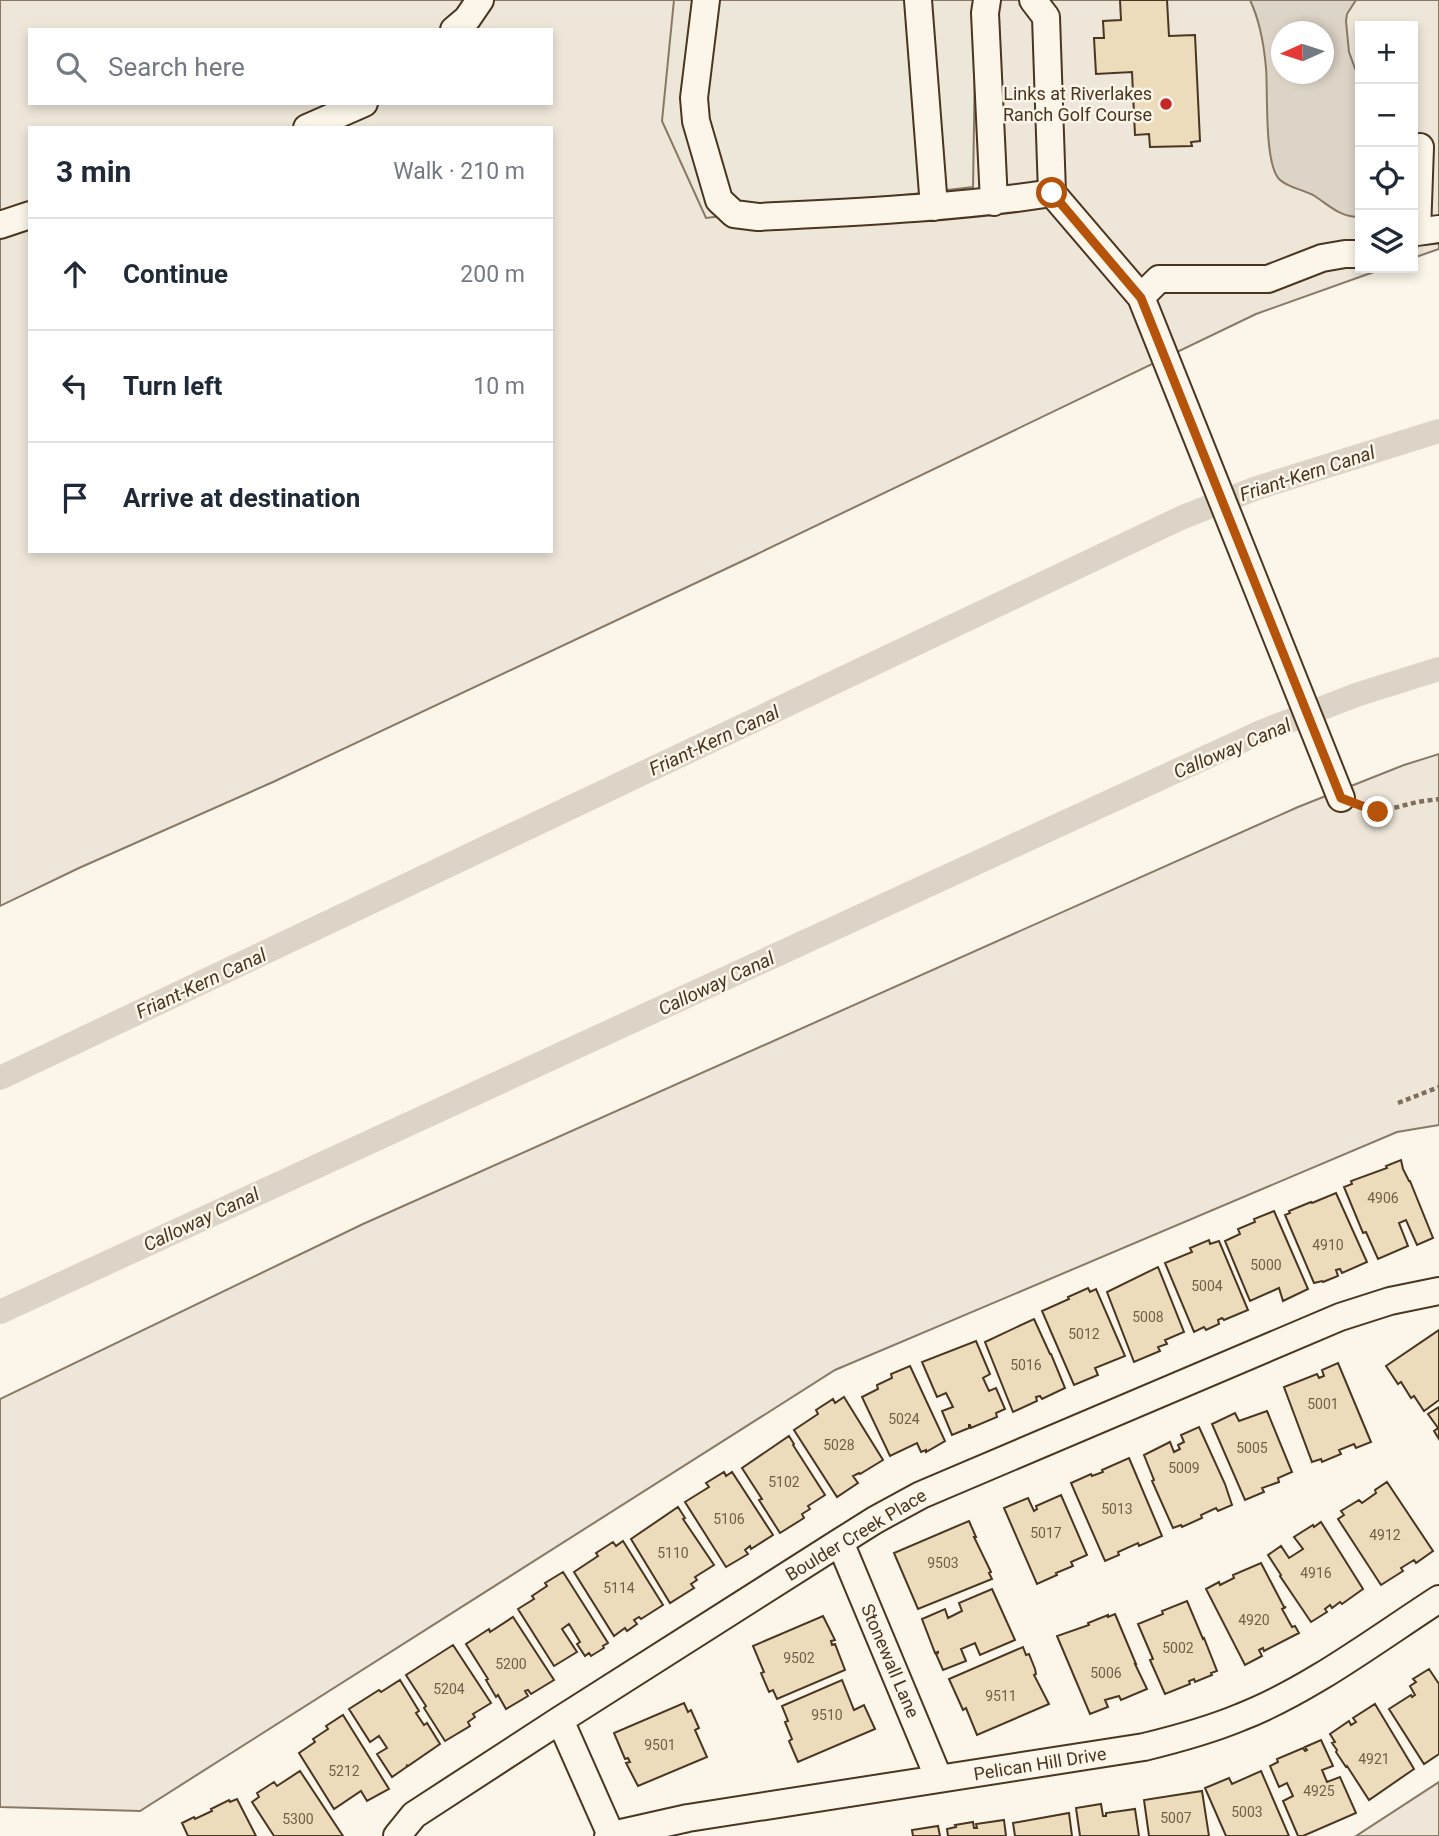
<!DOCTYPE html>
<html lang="en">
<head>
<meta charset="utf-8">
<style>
  body { margin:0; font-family:Roboto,sans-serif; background:#f2f2f3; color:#1f2937 }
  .controls { position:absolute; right:21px; top:21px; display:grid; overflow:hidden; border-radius:0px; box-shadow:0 4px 10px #0003 }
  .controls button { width:63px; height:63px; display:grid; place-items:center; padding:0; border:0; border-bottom:2px solid #e0e1e3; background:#fff; color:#1f2937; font:35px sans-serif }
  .compass { position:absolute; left:1271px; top:21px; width:63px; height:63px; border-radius:50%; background:#fff; box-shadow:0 4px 10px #0003; rotate:267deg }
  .stop { position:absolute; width:21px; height:21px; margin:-16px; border:5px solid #b45309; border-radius:50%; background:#fff }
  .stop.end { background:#b45309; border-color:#fff; box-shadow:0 2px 7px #0008 }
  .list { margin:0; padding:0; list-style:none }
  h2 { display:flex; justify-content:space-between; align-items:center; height:91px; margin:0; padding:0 28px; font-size:30px }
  h2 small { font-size:23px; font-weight:400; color:#747a83 }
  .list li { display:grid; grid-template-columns:46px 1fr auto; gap:21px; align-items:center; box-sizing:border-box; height:112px; padding:0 28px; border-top:2px solid #e0e1e3 }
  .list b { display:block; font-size:26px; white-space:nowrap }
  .list em { font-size:23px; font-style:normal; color:#747a83 }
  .icon { flex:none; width:38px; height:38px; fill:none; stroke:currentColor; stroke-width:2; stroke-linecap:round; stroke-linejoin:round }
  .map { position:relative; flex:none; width:1439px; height:1836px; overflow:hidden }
  .search { position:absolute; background:#fff; box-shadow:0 4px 10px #0003; left:28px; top:28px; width:525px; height:77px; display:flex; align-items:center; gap:18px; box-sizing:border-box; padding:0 24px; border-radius:0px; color:#747a83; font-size:26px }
  .panel { position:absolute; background:#fff; box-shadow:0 4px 10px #0003; left:28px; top:126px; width:525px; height:427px; border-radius:0px }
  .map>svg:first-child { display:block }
  .green { fill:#ede6d9; stroke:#887966; stroke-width:2; fill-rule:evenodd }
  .parking { fill:#ede7d9; stroke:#887966; stroke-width:2 }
  .water { fill:#dcd4c6; stroke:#887966; stroke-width:2; fill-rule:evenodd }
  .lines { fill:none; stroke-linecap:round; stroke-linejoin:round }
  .canal { stroke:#dcd4c6; stroke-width:24 }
  .building { fill:#ecdcbc; stroke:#4a3520; stroke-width:2 }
  .minor-casing { stroke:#4a3520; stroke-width:30 }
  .path { stroke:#7f6f5c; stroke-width:4.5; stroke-dasharray:5 3.5; stroke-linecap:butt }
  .minor { stroke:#fbf6e9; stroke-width:26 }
  .route { stroke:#b45309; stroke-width:9 }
  .poi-dot { fill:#c62828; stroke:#fbf6e9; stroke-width:2.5 }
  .labels { text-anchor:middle; stroke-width:5; stroke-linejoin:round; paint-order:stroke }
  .number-label { font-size:14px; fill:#725f47 }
  .poi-label { font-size:18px; fill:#4a3520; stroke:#fbf6e9; text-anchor:end }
  .street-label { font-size:18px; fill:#4a3520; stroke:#fbf6e9 }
  .water-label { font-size:19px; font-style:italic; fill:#4a3520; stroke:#fbf6e9 }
</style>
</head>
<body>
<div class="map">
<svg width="1439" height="1836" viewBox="0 0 1439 1836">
  <rect width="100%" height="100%" fill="#fbf6e9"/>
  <path class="green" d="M0 0H1439V249L1413 258V26H1360V268H1385L1256 314 751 557 273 782 79 868 0 906ZM30 30H551V103H30ZM1282 32H1324V74H1282ZM30 128H551V551H30Z
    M1439 754V1125L1397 1132 835 1370 140 1811 0 1807V1399L363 1224 1298 807 1404 765Z
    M1439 1782V1836H1356Z"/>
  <path class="parking" d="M674 0H976L973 187 706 218 662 121Z"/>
  <path class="water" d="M1250 0H1356L1347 14 1346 21 1349 52 1360 82V217C1339 217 1329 205 1313 195 1302 189 1288 188 1279 179 1264 163 1268 91 1266 68 1264 45 1260 21 1250 0ZM1282 32H1324V74H1282Z"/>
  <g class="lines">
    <path class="canal" d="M0 1078 1183 517 1257 488 1439 431
      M0 1312 1261 732 1356 695 1439 669"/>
  </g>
  <path class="building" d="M1120 0H1167L1169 36 1195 35 1200 141 1191 142 1192 146 1150 147 1149 134 1135 135 1132 72 1096 74 1094 38H1104L1103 21 1121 20Z
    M1401 1160 1403 1169 1409 1181H1410L1433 1238 1417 1245 1406 1220 1399 1223 1408 1246 1378 1259 1366 1232 1363 1233 1344 1187 1352 1184 1351 1181 1387 1168 1386 1166Z
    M1336 1193 1367 1262 1342 1273 1340 1269 1336 1270 1338 1276 1323 1282 1322 1281 1314 1283 1285 1215 1290 1213 1289 1211 1311 1202 1312 1203Z
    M1274 1211 1308 1289 1283 1301 1279 1288 1250 1301 1225 1241 1240 1234 1238 1229 1255 1222 1254 1219Z
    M1209 1240 1210 1244 1219 1241 1248 1310 1224 1320 1222 1318 1218 1320 1219 1324 1206 1330 1204 1327 1194 1332 1165 1263 1192 1252 1190 1248Z
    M1158 1267 1184 1332 1165 1340 1167 1344 1158 1347 1160 1351 1134 1362 1107 1292Z
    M1088 1288 1090 1292 1096 1289 1125 1356 1095 1368 1098 1375 1074 1385 1042 1311 1069 1299 1068 1297Z
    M1034 1319 1050 1354H1051L1065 1388 1042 1399 1040 1396 1036 1397 1037 1401 1013 1412 985 1342Z
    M1439 1330V1400L1424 1411 1414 1396 1411 1398 1401 1382 1398 1384 1386 1366Z
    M976 1341 990 1374 983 1378 989 1391 996 1388 1005 1409 996 1413 997 1417 971 1428 970 1425H969V1428L952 1435 942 1411 953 1407 946 1393 937 1397 922 1362Z
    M1338 1363 1371 1442 1356 1448 1354 1444 1339 1450 1341 1454 1322 1462 1321 1459 1312 1462 1284 1387 1317 1374 1319 1378 1324 1376 1322 1370Z
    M910 1366 945 1441 926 1452V1450L921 1452 917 1443 890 1456 862 1397 878 1389 877 1385 892 1378 891 1374Z
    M844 1397 883 1460 860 1474 859 1473 853 1476 858 1483 837 1497 794 1430 818 1414 816 1410 833 1399 835 1403Z
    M1439 1407V1439L1434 1431 1438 1428 1428 1414Z
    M1267 1411 1292 1472 1278 1478 1279 1482 1262 1488 1264 1492 1245 1500 1212 1424 1235 1413 1239 1421Z
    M1199 1427 1225 1484 1232 1505 1218 1511 1216 1508 1201 1515 1202 1518 1182 1527 1181 1525 1173 1528 1152 1481 1154 1480 1144 1455 1170 1442 1174 1452 1180 1449 1178 1445 1184 1442 1181 1435Z
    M789 1436 794 1444 793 1445 825 1495 808 1506 810 1509 802 1514 804 1518 780 1533 759 1500 762 1499 742 1468Z
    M1129 1458 1162 1536 1139 1546 1138 1543 1118 1552 1119 1555 1105 1561 1071 1483 1091 1474 1092 1476 1103 1472 1102 1470Z
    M724 1472 726 1476 732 1472 773 1535 751 1549 750 1546 745 1550 748 1554 726 1567 685 1502 709 1487 706 1483Z
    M1387 1482 1433 1551 1416 1563 1414 1560 1401 1568 1403 1571 1381 1585 1338 1519 1344 1515 1341 1511 1359 1500 1362 1503 1376 1493 1375 1490Z
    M1061 1495 1087 1555 1071 1562 1073 1566 1056 1573 1057 1575 1037 1584 1004 1508 1028 1498 1034 1511 1037 1509 1036 1506Z
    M678 1507 685 1518 683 1519 714 1565 695 1577 697 1580 691 1584 694 1588 670 1603 631 1539Z
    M969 1521 976 1537H974L991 1572 989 1573 992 1579 918 1609 894 1553Z
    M1321 1522 1363 1589 1342 1604 1340 1602 1332 1608 1330 1605 1325 1609 1327 1612 1311 1622 1280 1576 1281 1575 1268 1555 1281 1546 1289 1558 1303 1549 1294 1537 1313 1525 1314 1527Z
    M623 1541 663 1605 641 1619 639 1617 634 1620 637 1624 627 1631 625 1628 614 1636 574 1572 598 1556 596 1553 613 1542 616 1546Z
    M1261 1563 1284 1607H1286L1282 1609 1292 1627 1295 1626 1299 1633 1264 1651 1263 1648 1259 1650 1262 1656 1245 1665 1206 1589 1219 1582 1220 1585 1234 1578 1233 1575Z
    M563 1572 608 1643 603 1646 604 1648 591 1656 589 1653 585 1656 577 1644 580 1642 569 1624 562 1629 577 1652 554 1666 518 1609 534 1599 532 1596 547 1586 545 1583Z
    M992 1589 1015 1640 980 1655 975 1643 961 1649 966 1661 943 1670 936 1654 938 1653V1652L935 1653 922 1619 945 1609 948 1618 962 1611 959 1603Z
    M1187 1601 1203 1639 1204 1638 1217 1671 1211 1673 1212 1675 1195 1682 1194 1679 1189 1681 1190 1684 1165 1694 1150 1660 1153 1659 1138 1624 1163 1614 1162 1611Z
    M1115 1614 1136 1664H1135L1147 1689 1121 1700 1119 1696 1105 1700 1108 1707 1090 1714 1057 1636 1089 1625 1088 1623 1108 1615V1617Z
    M823 1616 835 1640 831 1641 832 1645 835 1644 845 1670 777 1699 773 1690 769 1692 761 1673 764 1672 753 1646Z
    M513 1617 554 1680 531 1694 528 1690 525 1691 528 1696 506 1709 498 1695 496 1697 486 1680 488 1679 466 1644 489 1629 490 1632Z
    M453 1645 491 1703 473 1714 475 1717 468 1722 470 1726 445 1741 424 1708 426 1706 406 1675Z
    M1023 1647 1026 1655 1029 1654 1035 1669 1036 1674 1034 1675 1049 1704 977 1735 966 1708 963 1710 949 1679Z
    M1429 1669 1439 1684V1754L1424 1764 1389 1709 1411 1695 1412 1697 1415 1695 1410 1686 1416 1682 1413 1679Z
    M400 1680 419 1711 416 1713 424 1725 427 1723 440 1744 408 1766 406 1765 408 1766 392 1777 377 1754 387 1748 379 1736 370 1742 349 1709 379 1690 381 1692Z
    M842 1680 854 1710 864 1705 875 1729 798 1762 789 1741 792 1739 785 1722 788 1721 782 1706Z
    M684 1703 688 1712 691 1710 699 1728 695 1730 707 1757 638 1786 626 1763 630 1762 628 1758 625 1759 614 1733Z
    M1375 1704 1414 1769 1369 1800 1347 1766 1346 1767 1336 1752 1337 1750 1332 1743 1335 1742 1330 1734 1349 1721 1351 1725 1356 1722 1353 1718Z
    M343 1715 389 1789 367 1801 361 1791 334 1809 299 1753 315 1742 313 1739 328 1729 326 1726Z
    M1321 1740 1333 1766 1322 1770 1327 1782 1340 1777 1356 1813 1303 1836H1298L1283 1801 1293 1796 1287 1783 1279 1787 1270 1766 1278 1762 1277 1759 1303 1748 1305 1751 1307 1750 1305 1747Z
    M300 1771 343 1836H274L252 1802 259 1797 257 1793 274 1782 277 1786Z
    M1261 1771 1289 1836H1226L1205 1788 1229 1778 1232 1784Z
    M1202 1791 1209 1836H1149L1144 1800Z
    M237 1799 256 1836H188L182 1823 194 1817 195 1819 212 1811 211 1809 229 1800 230 1802Z
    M1101 1804 1103 1816H1106V1813L1135 1809 1139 1836H1080L1076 1808Z
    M1069 1813 1072 1836H1015L1013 1823Z
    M1004 1820 1006 1836H948L947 1829 956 1827 955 1825 973 1822 974 1828H977L976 1824Z
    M938 1826 940 1836H913L912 1830Z"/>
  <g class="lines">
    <g class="minor-casing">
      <path id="minor" d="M706 0 694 98 696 121 719 200 734 214 758 217C856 212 954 208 1052 193
        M918 0 934 207
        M987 0 985 13 994 202
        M1033 0 1046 17 1052 193 1141 297 1341 798
        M454 30 467 19 480 0
        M307 128 364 103
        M1420 147 1417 232 1439 229
        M0 225 30 215
        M1141 297 1159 279H1268L1322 258 1345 254H1360
        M840 1542 939 1779
        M560 1720 611 1835
        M397 1836 414 1815 560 1720 840 1542 875 1520 921 1495 1340 1317 1390 1301 1439 1291
        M608 1836 688 1818 1144 1747C1177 1739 1210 1730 1241 1717 1310 1690 1377 1639 1439 1599"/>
    </g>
    <path class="path" d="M1362 806 1378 812 1417 802 1439 799
      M1398 1103 1439 1087"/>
    <use href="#minor" class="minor"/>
  </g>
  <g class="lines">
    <path class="route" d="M1052 193 1141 298 1341 798 1378 812"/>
  </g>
  <circle class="poi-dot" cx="1166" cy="104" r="7"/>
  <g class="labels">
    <g class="number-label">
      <text x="1383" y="1203">4906</text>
      <text x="1328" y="1250">4910</text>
      <text x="1266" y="1270">5000</text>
      <text x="1207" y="1291">5004</text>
      <text x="1148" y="1322">5008</text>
      <text x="1084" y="1339">5012</text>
      <text x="1026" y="1370">5016</text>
      <text x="1323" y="1409">5001</text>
      <text x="904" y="1424">5024</text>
      <text x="839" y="1450">5028</text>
      <text x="1252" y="1453">5005</text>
      <text x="1184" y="1473">5009</text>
      <text x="784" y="1487">5102</text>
      <text x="1117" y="1514">5013</text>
      <text x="729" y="1524">5106</text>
      <text x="1046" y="1538">5017</text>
      <text x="1385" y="1540">4912</text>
      <text x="673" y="1558">5110</text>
      <text x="943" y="1568">9503</text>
      <text x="1316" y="1578">4916</text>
      <text x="619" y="1593">5114</text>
      <text x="1254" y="1625">4920</text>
      <text x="1178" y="1653">5002</text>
      <text x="799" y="1663">9502</text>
      <text x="511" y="1669">5200</text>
      <text x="1106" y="1678">5006</text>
      <text x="449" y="1694">5204</text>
      <text x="1001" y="1701">9511</text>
      <text x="827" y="1720">9510</text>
      <text x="660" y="1750">9501</text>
      <text x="1374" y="1764">4921</text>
      <text x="344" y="1776">5212</text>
      <text x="1319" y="1796">4925</text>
      <text x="1247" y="1817">5003</text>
      <text x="1176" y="1823">5007</text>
      <text x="298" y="1824">5300</text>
    </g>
    <g class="poi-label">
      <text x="1152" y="100">Links at Riverlakes<tspan x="1152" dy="21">Ranch Golf Course</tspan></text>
    </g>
    <g class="street-label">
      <text transform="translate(856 1535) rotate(-31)" y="6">Boulder Creek Place</text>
      <text transform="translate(890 1661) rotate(67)" y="6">Stonewall Lane</text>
      <text transform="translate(1040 1764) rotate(-9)" y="6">Pelican Hill Drive</text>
    </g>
    <g class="water-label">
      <text transform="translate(1307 473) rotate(-18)" y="7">Friant-Kern Canal</text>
      <text transform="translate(714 740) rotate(-25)" y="7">Friant-Kern Canal</text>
      <text transform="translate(1232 748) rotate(-23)" y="7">Calloway Canal</text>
      <text transform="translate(201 983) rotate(-25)" y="7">Friant-Kern Canal</text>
      <text transform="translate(716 983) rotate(-25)" y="7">Calloway Canal</text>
      <text transform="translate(201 1219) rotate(-25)" y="7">Calloway Canal</text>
    </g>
  </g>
</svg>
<div class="controls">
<button>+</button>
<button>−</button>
<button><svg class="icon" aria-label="locate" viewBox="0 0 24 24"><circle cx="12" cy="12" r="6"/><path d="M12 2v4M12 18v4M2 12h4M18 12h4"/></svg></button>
<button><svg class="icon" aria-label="layers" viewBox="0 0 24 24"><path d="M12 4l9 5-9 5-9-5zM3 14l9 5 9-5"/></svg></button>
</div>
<svg class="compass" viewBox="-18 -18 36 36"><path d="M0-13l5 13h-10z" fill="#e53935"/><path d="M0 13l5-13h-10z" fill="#747a83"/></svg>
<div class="stop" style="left:1052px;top:193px"></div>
<div class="stop end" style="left:1378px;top:812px"></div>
<div class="search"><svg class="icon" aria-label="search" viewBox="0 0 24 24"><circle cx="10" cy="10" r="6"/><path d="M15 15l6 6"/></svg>Search here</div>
<section class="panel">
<h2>3 min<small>Walk · 210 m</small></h2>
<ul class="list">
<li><svg class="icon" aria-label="ahead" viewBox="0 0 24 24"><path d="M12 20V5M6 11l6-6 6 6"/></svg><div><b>Continue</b></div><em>200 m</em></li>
<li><svg class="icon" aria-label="left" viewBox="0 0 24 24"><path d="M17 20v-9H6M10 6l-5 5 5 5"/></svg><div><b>Turn left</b></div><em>10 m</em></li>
<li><svg class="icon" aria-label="arrive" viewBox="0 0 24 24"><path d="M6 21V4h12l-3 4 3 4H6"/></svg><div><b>Arrive at destination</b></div></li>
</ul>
</section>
</div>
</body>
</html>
